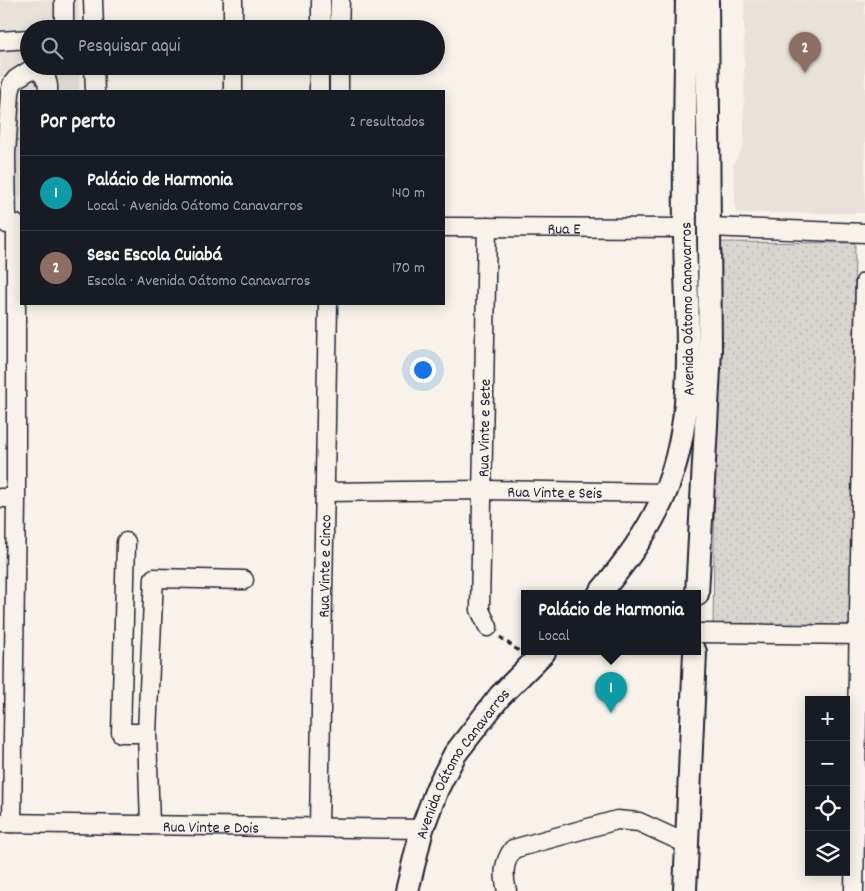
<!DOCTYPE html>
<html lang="pt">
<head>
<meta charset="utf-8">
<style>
  body { margin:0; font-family:Dekko,sans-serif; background:#242831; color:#f1f3f6 }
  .controls { position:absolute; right:15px; bottom:15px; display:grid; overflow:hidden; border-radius:0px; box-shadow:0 2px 12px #0003 }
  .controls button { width:45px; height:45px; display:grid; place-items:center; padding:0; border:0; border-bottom:1px solid #363941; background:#171b24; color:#f1f3f6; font:25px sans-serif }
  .you { position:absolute; left:422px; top:369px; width:18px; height:18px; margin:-12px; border:4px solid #fff; border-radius:50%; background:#1a73e8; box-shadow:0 0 0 8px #1a73e833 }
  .badge { display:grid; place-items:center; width:32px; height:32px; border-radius:50%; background:#0b8043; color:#fff; font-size:16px; font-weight:700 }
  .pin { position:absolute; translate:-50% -41px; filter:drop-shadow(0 1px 2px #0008) }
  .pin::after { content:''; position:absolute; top:26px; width:18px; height:15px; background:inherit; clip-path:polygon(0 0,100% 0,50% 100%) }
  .popup { position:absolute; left:521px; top:590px; width:180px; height:65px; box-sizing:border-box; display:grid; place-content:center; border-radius:0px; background:#171b24; filter:drop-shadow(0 1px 4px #0005); font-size:16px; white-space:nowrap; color:#9ea1a6 }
  .popup b { font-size:19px; color:#f1f3f6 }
  .popup::after { content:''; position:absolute; left:50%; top:100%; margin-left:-10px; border:10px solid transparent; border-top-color:#171b24 }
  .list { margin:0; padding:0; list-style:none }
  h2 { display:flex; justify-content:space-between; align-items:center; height:65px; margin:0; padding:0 20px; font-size:21px }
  h2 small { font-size:16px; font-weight:400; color:#9ea1a6 }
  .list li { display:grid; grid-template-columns:32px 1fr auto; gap:15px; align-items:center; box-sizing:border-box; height:75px; padding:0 20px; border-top:1px solid #363941 }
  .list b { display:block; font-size:19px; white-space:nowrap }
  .list p { margin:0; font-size:16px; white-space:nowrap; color:#9ea1a6 }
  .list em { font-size:16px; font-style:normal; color:#9ea1a6 }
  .icon { flex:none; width:28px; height:28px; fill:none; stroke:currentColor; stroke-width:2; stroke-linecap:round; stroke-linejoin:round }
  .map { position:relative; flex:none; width:865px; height:891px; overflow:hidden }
  .search { position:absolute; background:#171b24; box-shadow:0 2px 12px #0003; left:20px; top:20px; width:425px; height:55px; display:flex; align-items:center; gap:12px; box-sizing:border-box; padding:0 18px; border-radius:28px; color:#9ea1a6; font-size:19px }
  .panel { position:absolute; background:#171b24; box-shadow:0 2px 12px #0003; left:20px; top:90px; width:425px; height:215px; border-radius:0px }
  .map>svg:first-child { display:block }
  .built { fill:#e7e3db }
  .grass { fill:url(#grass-dots); stroke:#7d7c85 }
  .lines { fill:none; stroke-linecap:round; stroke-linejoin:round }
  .minor-casing { stroke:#22223b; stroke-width:21 }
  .major-casing { stroke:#22223b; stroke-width:26 }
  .path { stroke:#22223b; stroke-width:3; stroke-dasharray:5 4; stroke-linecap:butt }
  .minor { stroke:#f7f3e8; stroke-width:18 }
  .major { stroke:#f7f3e8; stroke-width:22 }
  .labels { text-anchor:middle; stroke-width:4; stroke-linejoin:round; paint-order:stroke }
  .street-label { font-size:16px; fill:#22223b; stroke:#f7f3e8 }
</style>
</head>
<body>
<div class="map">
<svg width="865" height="891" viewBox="0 0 865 891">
  <defs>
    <pattern id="grass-dots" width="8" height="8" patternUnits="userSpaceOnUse" patternTransform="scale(1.25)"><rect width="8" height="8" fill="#d8d5cf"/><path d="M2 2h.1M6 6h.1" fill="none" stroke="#b9b7b3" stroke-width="1.8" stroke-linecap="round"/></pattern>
  </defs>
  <rect width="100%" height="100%" fill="#f7f3e8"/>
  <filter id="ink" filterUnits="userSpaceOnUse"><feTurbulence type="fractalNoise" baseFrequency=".02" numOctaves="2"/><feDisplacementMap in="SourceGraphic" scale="10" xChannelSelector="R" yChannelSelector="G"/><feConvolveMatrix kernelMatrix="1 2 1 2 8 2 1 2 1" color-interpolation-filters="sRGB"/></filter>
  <g filter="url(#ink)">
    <path class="built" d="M0 0H79V29H29V66H79V91H21V196H0Z
      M744 0H865V213H736L733 164 744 145Z"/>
    <path class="grass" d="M718 242 855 243 851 626 713 625Z"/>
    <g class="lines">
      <g class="minor-casing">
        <g id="minor">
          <path d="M93 0 94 29"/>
          <path d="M64 29V0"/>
          <path d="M233 29V0"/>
          <path d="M321 29V0"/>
          <path d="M339 29 340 0"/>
          <path d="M0 41 29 39"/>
          <path d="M94 66 95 91"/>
          <path d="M233 91V66"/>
          <path d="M319 91V66"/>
          <path d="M339 91V66"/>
          <path d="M7 224 6 155 10 93 12 84 16 79 30 70 36 69C44 74 49 81 48 91"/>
          <path id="s1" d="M444 227 685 228"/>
          <path d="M487 227 480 610 488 627"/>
          <path d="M708 227 865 233"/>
          <path id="s2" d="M325 492 482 490 665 493"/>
          <path d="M0 498H16"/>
          <path d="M126 542 121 733H147L150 825"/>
          <path d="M697 633 865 635"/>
          <path d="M147 733 154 578 244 580"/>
          <path id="s3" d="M0 823 422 829"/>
          <path d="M12 823 16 498V224"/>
          <path id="s4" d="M319 827 328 304"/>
          <path d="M507 891C503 875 503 863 513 849L617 820 639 822 687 844"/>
          <path d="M854 891 865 282"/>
        </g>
      </g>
      <g class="major-casing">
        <g id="major">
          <path d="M599 594C624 564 650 530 665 493 700 408 685 316 685 227 684 152 686 76 687 0"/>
          <path d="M697 594 710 350 707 0"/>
          <path id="s5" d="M407 891 422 829 437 789 455 754 500 696 544 652"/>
          <path d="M685 891 695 652"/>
        </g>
      </g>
      <path class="path" d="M500 637 519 651"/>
      <use href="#minor" class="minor"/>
      <use href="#major" class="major"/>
    </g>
  </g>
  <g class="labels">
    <g class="street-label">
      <text dy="6" stroke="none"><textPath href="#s1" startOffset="120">Rua E</textPath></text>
      <text transform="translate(686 309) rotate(-91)" y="6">Avenida Oátomo Canavarros</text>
      <text transform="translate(483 428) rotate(-89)" y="6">Rua Vinte e Sete</text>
      <text dy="6" stroke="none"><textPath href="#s2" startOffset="230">Rua Vinte e Seis</textPath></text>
      <text dy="6" stroke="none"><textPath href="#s4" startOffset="261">Rua Vinte e Cinco</textPath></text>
      <text dy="6" stroke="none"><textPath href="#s5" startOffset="141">Avenida Oátomo Canavarros</textPath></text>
      <text dy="6" stroke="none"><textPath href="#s3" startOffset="211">Rua Vinte e Dois</textPath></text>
    </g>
  </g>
</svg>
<div class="controls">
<button>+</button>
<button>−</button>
<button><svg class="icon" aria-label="locate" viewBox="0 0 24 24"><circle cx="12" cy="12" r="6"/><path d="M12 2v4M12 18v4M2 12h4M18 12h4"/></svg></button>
<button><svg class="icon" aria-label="layers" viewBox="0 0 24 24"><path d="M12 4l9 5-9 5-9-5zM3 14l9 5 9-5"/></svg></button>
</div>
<div class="you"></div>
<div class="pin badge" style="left:611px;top:713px;background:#0f9aa8">1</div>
<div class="popup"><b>Palácio de Harmonia</b>Local</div>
<div class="pin badge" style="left:805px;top:73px;background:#8d6e63">2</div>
<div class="search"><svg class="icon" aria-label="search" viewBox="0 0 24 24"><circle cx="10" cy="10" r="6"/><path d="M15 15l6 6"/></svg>Pesquisar aqui</div>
<section class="panel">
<h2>Por perto<small>2 resultados</small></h2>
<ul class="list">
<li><span class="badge" style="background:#0f9aa8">1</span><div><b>Palácio de Harmonia</b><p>Local · Avenida Oátomo Canavarros</p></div><em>140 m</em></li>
<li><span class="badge" style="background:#8d6e63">2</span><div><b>Sesc Escola Cuiabá</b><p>Escola · Avenida Oátomo Canavarros</p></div><em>170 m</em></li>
</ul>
</section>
</div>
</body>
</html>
